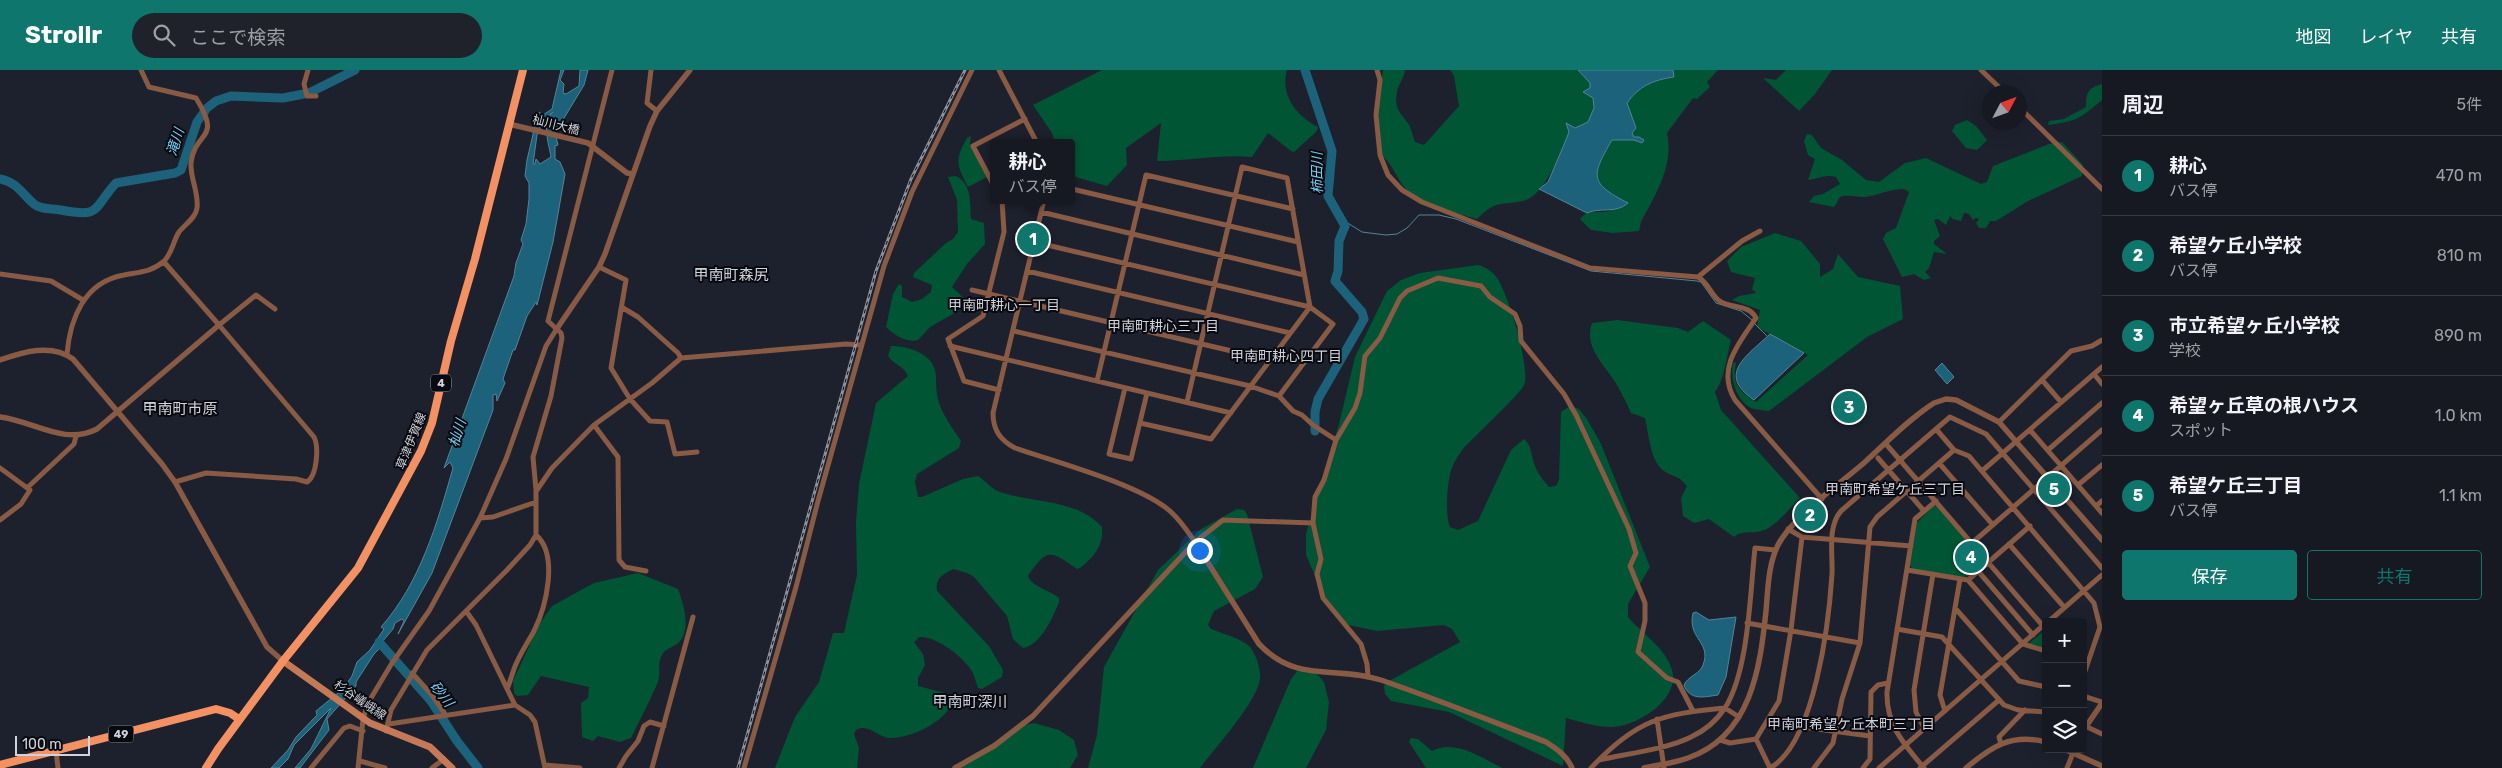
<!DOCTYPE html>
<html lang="ja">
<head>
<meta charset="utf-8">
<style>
  body { margin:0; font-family:Rubik,"Noto Sans JP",sans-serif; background:#1f222a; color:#f1f3f6 }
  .controls { position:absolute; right:15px; bottom:15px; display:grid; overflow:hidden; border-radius:5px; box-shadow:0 5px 20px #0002 }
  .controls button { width:45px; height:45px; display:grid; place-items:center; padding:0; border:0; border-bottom:1px solid #353840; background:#161922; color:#f1f3f6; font:25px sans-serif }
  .compass { position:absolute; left:1982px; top:15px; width:45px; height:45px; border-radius:50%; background:#161922; box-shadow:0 5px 20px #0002; rotate:49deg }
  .scale { position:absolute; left:15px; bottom:12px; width:75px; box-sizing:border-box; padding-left:5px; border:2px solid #d0d3db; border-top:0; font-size:14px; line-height:18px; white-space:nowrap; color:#d0d3db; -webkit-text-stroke:4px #090a10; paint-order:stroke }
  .you { position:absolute; left:1199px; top:480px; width:18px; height:18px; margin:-12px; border:4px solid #fff; border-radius:50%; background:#1a73e8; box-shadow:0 0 0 8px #1a73e833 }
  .badge { display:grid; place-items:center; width:32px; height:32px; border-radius:50%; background:#0f766e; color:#fff; font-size:16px; font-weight:700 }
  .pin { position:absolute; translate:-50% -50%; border:2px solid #fff; box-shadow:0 1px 5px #0006 }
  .popup { position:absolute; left:990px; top:69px; width:85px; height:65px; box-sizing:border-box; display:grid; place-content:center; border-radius:5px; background:#161922; filter:drop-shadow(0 1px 4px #0005); font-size:16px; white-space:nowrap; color:#9ea0a5 }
  .popup b { font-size:19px; color:#f1f3f6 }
  .popup::after { content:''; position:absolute; left:50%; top:100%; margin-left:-10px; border:10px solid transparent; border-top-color:#161922 }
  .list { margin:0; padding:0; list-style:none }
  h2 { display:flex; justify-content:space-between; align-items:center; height:65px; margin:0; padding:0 20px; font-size:21px }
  h2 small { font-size:16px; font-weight:400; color:#9ea0a5 }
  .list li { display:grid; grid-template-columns:32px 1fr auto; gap:15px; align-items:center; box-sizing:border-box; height:80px; padding:0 20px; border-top:1px solid #353840 }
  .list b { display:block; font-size:19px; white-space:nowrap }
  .list p { margin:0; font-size:16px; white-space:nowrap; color:#9ea0a5 }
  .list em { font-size:16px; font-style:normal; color:#9ea0a5 }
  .actions { display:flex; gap:10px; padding:15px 20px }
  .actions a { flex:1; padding:11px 0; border:1px solid #0f766e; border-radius:5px; text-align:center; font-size:18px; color:#0f766e }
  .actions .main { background:#0f766e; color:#fff }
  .icon { flex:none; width:28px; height:28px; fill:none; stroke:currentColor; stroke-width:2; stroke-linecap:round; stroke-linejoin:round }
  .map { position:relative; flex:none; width:2102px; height:698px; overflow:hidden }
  header { display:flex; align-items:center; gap:30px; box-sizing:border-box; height:70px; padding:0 25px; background:#0f766e; color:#fff }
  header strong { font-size:24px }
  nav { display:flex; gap:28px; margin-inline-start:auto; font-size:18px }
  .search { width:350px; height:45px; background:#1f222a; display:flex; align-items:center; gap:12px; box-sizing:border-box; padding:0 18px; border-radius:28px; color:#9ea0a5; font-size:19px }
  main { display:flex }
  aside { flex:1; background:#161922 }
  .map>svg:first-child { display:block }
  .green { fill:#005535 }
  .water { fill:#1d627b; stroke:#538498; fill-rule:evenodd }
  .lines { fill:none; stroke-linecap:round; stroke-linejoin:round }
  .stream { stroke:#538498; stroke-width:1 }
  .river { stroke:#1d627b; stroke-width:9 }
  .minor { stroke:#895a44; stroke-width:5 }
  .tertiary { stroke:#895a44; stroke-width:5.5 }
  .secondary { stroke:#c57956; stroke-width:7 }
  .primary { stroke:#f39163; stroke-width:8 }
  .rail-casing { stroke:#8e919b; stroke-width:3 }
  .rail { stroke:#090a10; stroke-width:1; stroke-dasharray:4; stroke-linecap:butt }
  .labels { text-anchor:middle; stroke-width:4; stroke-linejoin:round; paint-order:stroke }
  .shield { fill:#090a10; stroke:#94979e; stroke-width:1 }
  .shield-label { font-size:11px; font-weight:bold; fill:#d0d3db }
  .street-label { font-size:12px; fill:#d0d3db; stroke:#090a10 }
  .water-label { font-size:14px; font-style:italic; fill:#74d0f4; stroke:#090a10 }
  .neighbourhood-label { font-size:14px; fill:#d0d3db; stroke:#090a10 }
  .quarter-label { font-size:15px; fill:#d0d3db; stroke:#090a10 }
</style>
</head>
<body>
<header>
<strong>Strollr</strong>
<div class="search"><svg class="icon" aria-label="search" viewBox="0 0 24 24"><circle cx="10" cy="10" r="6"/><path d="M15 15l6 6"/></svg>ここで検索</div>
<nav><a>地図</a><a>レイヤ</a><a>共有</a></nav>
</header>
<main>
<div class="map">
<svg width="2102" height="698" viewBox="0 0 2102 698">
  <rect width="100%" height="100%" fill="#1d212d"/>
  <path class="green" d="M1102 0H1287C1280 25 1296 46 1318 57L1317 61 1294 82 1291 81 1268 63 1252 87C1220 84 1189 91 1157 91L1161 53 1126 78 1127 95 1107 116 1072 106V73H1055L1052 63 1033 35Z
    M1383 0H1405C1404 9 1398 14 1397 22 1394 39 1399 41 1408 53 1411 58 1413 66 1415 72L1424 75 1459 36 1454 6 1450 0H1578L1590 13 1591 18 1584 22 1593 28 1594 38 1588 52 1575 58 1567 54 1569 62C1562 80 1545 124 1526 130 1501 137 1498 128 1477 149 1456 143 1427 137 1410 123 1398 113 1394 96 1382 85L1377 41Z
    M1673 0H1718L1707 12 1710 17 1697 29 1693 28 1667 63C1674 95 1656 124 1641 152L1639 161 1613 163 1591 160 1580 149C1588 138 1597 144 1609 141 1615 139 1621 136 1628 134 1621 130 1613 127 1607 122 1586 108 1603 85 1612 70H1634L1642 73 1639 67H1634L1632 63 1636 58 1627 33C1639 16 1653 10 1673 7Z
    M1786 0H1832L1815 24 1799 41 1763 8 1776 10Z
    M2102 14V30C2081 48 2075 52 2048 55L2049 51 2064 49 2086 37C2086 22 2088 18 2102 14Z
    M1967 50 1976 56 1987 70 1977 80 1966 78 1952 61 1955 55Z
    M1807 64 1812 65 1821 78 1842 90 1866 110 1879 112 1905 93 1926 88 1981 114 1987 112 1993 96 2049 74 2062 72 2083 95 2082 106 2028 131 1996 151H1990L1986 158H1979L1976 153 1979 149 1976 148 1973 150 1969 144 1964 143 1961 151 1953 149 1950 146 1946 155 1938 149 1934 150 1940 166 1934 171V174L1947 184 1934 182 1929 198 1925 202 1931 208 1924 210 1914 204 1902 207 1883 169 1886 163 1896 158 1909 122 1904 119C1890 119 1879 125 1865 127 1859 127 1845 124 1840 127 1838 129 1837 134 1834 137L1809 132 1814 126 1823 124 1840 114 1836 107C1825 104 1819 109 1808 110L1815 89 1808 85 1804 71Z
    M971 66 970 73 987 107 968 117C957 95 954 91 967 68Z
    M956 106C972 114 970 133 971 149L984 153 985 174 967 194 952 217 970 234 930 257 918 270C907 273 894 265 886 257L893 224 899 214 902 216V227L912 232 922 229 931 222 932 215 913 207 914 203 946 173 953 169 958 162 957 130 948 107Z
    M1775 163 1801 171 1820 194V207L1833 199 1838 184 1858 207 1900 216 1903 249 1867 267 1769 341C1763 340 1754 340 1749 337 1735 327 1730 308 1733 293L1736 292C1732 314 1738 321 1756 332L1808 285 1757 257 1760 240 1732 230 1739 226 1756 223 1752 219 1755 208 1731 202 1727 191 1741 177Z
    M1478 195C1486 197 1492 201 1497 208 1508 223 1531 299 1524 315 1520 324 1473 368 1463 379 1458 386 1453 393 1451 401 1447 413 1445 446 1450 457L1458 460 1478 451 1511 380 1524 369C1532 375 1531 387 1535 396 1538 404 1544 411 1549 417L1556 416 1559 410 1561 342 1570 336 1579 339 1587 349 1601 374 1650 497 1628 534V547C1642 564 1666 578 1672 600 1681 629 1636 657 1611 657 1596 657 1580 652 1566 648L1563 696 1449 642 1391 631 1385 624 1384 616 1389 611 1460 572 1452 559 1444 555 1377 561 1344 554 1333 540 1322 522 1306 485V464L1339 354 1355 287 1387 221 1401 210 1420 203Z
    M1617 250 1678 258 1688 262 1703 251 1731 270C1727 285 1724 311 1715 322L1721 340 1800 428C1790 438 1777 455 1764 460 1752 465 1744 459 1734 467L1709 449 1694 453 1683 446 1681 428 1687 416C1677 404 1675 408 1664 401 1650 391 1649 365 1645 348L1631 343C1627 334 1622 324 1617 315 1606 296 1583 278 1592 253Z
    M891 276C909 276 935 284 936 306 936 315 936 324 939 333 944 347 953 359 961 371L959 378 917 404 915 412 918 427H922L963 409 978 406C985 410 992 420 1000 422 1033 433 1077 429 1102 457 1104 475 1094 487 1080 498L1077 499C1050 480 1047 478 1028 506 1031 516 1049 520 1059 528V532C1053 547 1041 575 1023 578L1013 569 1007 546 974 507 967 503 953 499C942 505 935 508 937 521L989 576 1003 600 1002 607 982 619 978 618C976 613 975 608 973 603 965 588 937 566 919 567L914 572 923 584 925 595 918 608V616L949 624 953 631C946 652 910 669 889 668 877 667 869 653 856 660L854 664 859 678 857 698H775L795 647 819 612 833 563H844L857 505 856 452 859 414 876 333 908 306C904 296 893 294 888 286Z
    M1933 436H1937L1983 489V494L1969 506 1964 507 1912 499 1910 495 1917 453Z
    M1237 439 1244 440 1247 444 1263 507 1255 519 1214 541 1208 555 1211 559C1223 564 1241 568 1250 577 1256 584 1261 599 1260 609 1257 632 1215 678 1200 698H1088L1097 665 1104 597 1158 500 1201 459Z
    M638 503 678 519C683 533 693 562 677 574 671 578 665 579 662 585 657 593 661 603 658 612 650 631 640 649 631 668L620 672 598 666 593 671 582 667 581 633 588 628 589 617 541 606 528 625 517 626 514 623 513 611 539 555 552 536 594 513Z
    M2046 559V580L2028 574Z
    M1307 599 1318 605 1324 612 1329 632 1326 660 1306 698H1253L1291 609 1298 600Z
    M1034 653 1059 660 1074 670 1078 685 1070 698H955L965 689 1024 655Z
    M1411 668 1418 669 1432 681C1454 669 1481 687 1502 698H1426L1409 672Z"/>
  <path class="water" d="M561 0H564L560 10 564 14 563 23 566 24 579 16 580 0H588L584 15 555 63 558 75 555 76V89L560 92 565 104 553 172 537 235 536 232 527 246 515 280H513L503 309 505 313 497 331 496 324 493 325V340L432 503 398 564 404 551 402 549 395 553 393 559 382 572 383 575 374 584 356 612V616L327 649 329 660 300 698H295L311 679 331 638 294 675 288 689 279 698H271L288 680 296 667 317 645 316 641 343 619 352 606 357 592 370 580 384 559 381 557C420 513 437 454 453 398L450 392 444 398 514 206 516 193 523 174 521 170 526 154 529 129V113L525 106 527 90 538 43 539 42 543 45 552 39ZM553 42C541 53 549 74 551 87L540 94 536 89 535 94H533L537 65 544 50Z
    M1578 0H1673L1674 7C1653 10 1639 16 1627 33L1636 58 1632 63 1634 67H1639L1644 70 1642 73 1634 70H1612C1591 106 1589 113 1628 133 1616 144 1600 137 1587 143L1539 119 1548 112 1563 77 1569 62 1566 53 1575 58 1588 52 1594 38 1593 28 1583 22 1590 18V13Z
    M1770 264 1804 283 1754 330C1716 304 1747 286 1770 264Z
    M1942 293 1954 307 1947 314 1935 300Z
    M1696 542 1709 550 1736 547 1726 607 1718 625C1704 627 1690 631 1684 615 1688 606 1700 604 1703 595 1712 572 1687 569 1693 543Z"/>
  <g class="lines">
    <path class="stream" d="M1343 150 1362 162 1386 165 1397 164 1407 158 1419 145H1439L1456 149 1591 201 1697 211 1701 212 1716 233 1741 241 1752 250
      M1754 253 1767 266"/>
    <path class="river" d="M1305 0 1332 81 1328 126 1345 156 1339 171 1338 201 1335 211 1362 242 1364 249 1318 329 1315 342V361
      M0 109C17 112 22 124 34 134 41 140 52 138 61 140 102 148 92 139 116 113L175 103 181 100 197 52 207 38 216 31 231 26 283 28 309 23 355 0
      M379 572 431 631 457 671 478 698"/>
    <path class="minor" d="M308 0 304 14 307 26H316
      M651 0 647 33 657 41
      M999 0 1037 73
      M1377 0 1380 10 1376 45 1380 85 1388 105 1402 120 1422 132 1590 198 1698 207C1709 213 1711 226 1721 232 1732 238 1750 235 1756 248 1739 273 1716 299 1735 330L1822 429
      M1981 0 2004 22
      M2020 38 2102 119
      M994 116 973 76 1025 49
      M1072 119 1298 172
      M1044 130 993 343C993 360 1000 370 1015 378 1056 392 1142 415 1171 442 1181 451 1188 462 1195 472L1223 450 1313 453
      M1041 142 1304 205
      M164 192 219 255 256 225 275 239
      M599 197 626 210 611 298 630 329 650 351 667 352 675 384 697 382
      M1027 201 1290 263
      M0 204 51 211 83 230
      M1698 207 1742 171 1760 161
      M972 220 1270 290
      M623 238 638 247 678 283 681 288
      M1014 261 1250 316 1279 326 1333 254 1310 237 1034 172
      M950 276 1231 343
      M67 284C70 249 84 212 124 205 139 202 151 202 163 192 172 185 173 171 179 162 185 154 196 148 197 138 199 123 190 108 191 93 195 59 223 72 196 28L149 17 141 0
      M2094 304 2102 314
      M2042 310 2061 332
      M1097 311 1146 105 1293 139
      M1125 318 1109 384 1131 389 1147 323
      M999 320 964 311 948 269 983 246 1004 162 1002 130
      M1279 326 1293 341 1302 345 1313 355 1336 370
      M1999 352 2071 281 2092 276 2102 270
      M1140 353 1211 369 1310 237 1287 108 1242 97 1187 332
      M594 355 618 387 619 490 625 497 646 501
      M1936 359 1954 380 1969 386 2094 533 2100 557 2083 607
      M2030 360 2102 443
      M1886 374 2043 556
      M2048 380 2102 333
      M1878 388 1924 441
      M1939 393 1993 455
      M0 398 30 420 21 434 0 450
      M1982 401 2102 297
      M175 412 206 403 296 409 307 412C317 406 319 377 314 367L219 255
      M2078 415 2102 395
      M27 418 74 374 76 366
      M537 420 552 398 594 355 652 313 681 288 846 274 860 275
      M2096 436 2102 431
      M480 448 493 447 536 432
      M1788 459 1802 467 1911 476
      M1972 473 2102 360
      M2009 474 2064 537
      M1907 500 1968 510 2030 456
      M1978 501 2033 565
      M1968 510 2023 574 2046 581
      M1955 538 2019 611 2046 617
      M466 541 476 555 515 635 530 645 535 652 545 698
      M2048 552 2102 505
      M1747 553 1860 573
      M1897 559 1942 567 2004 635 2018 640 2046 642
      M412 603 432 625 445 644
      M1368 607 1367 594 1361 574 1323 528 1317 504 1321 489 1313 453 1315 427 1324 410 1336 370 1355 338 1360 323 1365 286 1380 268 1400 228 1407 221 1438 208 1481 216 1490 227 1515 244 1520 256 1521 271 1564 324 1576 345 1629 459 1636 483 1630 496 1645 533V551L1638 582 1667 608 1678 612 1693 641
      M508 617C510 611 512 605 514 599 519 585 527 574 534 561 546 537 559 485 536 465
      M2083 626 2102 632
      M1945 641 1940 625 1960 509
      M1657 649 1664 698
      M389 654 515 635
      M2083 655 2102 664
      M1802 657 1870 666
      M1924 658 1916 642 1914 620 1933 504
      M386 661 391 640 427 580 507 500 530 475 536 465V420L533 387 551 326 562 268 561 263 548 251 612 0
      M1756 669 1770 698
      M1720 670 1730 673 1756 669 1779 631 1791 560 1802 467
      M2001 674 1999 667 2025 640
      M56 681 58 698
      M1599 690C1625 684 1668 679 1691 667 1704 661 1717 650 1725 638 1749 600 1750 522 1755 478L1775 480
      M360 691 385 698
      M545 695 580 698
      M311 698 344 658 350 656 363 661
      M358 698 363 649 368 633 392 593 429 541 480 448 506 389 546 276 556 260
      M432 698 444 689
      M619 698 626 686 638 671 644 656 650 652 664 656
      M652 698 693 547
      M744 698 796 517 818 431 884 196 912 122 972 0
      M1591 698C1636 650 1661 644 1725 638L1739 647
      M1770 698C1815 673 1829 551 1832 504 1833 484 1827 457 1841 441L1950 347 1986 364 2102 498
      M1814 698 1833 673 1842 629 1860 573 1870 457 1877 447 1954 380
      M1863 698 1870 689 1871 622 1878 615 1888 613
      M1879 698 2045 554
      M1920 698 1999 630
      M1924 698C1904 674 1886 655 1887 622L1915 449 1936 431
      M2067 698 2073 683"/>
    <path class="tertiary" d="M509 54 588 73 627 103 633 104
      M556 260 599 197 605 184 650 56 657 41 690 0
      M0 290C23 282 51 273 73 289L162 394 175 412 267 577 283 591
      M0 347C34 351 64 376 97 359L219 255
      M2083 661 2102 633
      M2064 679 2102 696
      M955 698 994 676 1033 646 1195 472 1259 574C1297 614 1335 595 1381 610 1436 629 1491 651 1546 672 1557 679 1567 686 1572 698
      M1644 698C1658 695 1674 693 1688 688 1751 666 1760 599 1766 541 1768 519 1768 495 1778 475 1793 446 1840 414 1865 392 1887 372 1909 349 1934 333L1946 329 1956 330 1999 352 2102 470
      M1966 698C1991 677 2011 663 2046 672"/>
    <path class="secondary" d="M283 591 370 653 430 677 452 698"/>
    <path class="primary" d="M0 695 216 639 230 643 239 649
      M206 698 218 679 283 591 358 498 421 381 432 353 451 271 475 189 523 0"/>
    <g class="rail-casing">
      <path id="rail" d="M738 698 876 201 911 109 965 0"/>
    </g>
    <use href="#rail" class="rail"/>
  </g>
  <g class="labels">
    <g class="shield">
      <rect x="431" y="304.5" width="20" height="17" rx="4"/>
      <rect x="108.5" y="655.5" width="25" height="17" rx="4"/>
    </g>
    <g class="shield-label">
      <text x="441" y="317">4</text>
      <text x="121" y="668">49</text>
    </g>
    <g class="street-label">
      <text transform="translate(556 55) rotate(14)" y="4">杣川大橋</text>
      <text transform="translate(411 371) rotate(-68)" y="4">草津伊賀線</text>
      <text transform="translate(360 630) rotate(34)" y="4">杉谷嶬峨線</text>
    </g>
    <g class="water-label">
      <text transform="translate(175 72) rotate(-72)" y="5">滝川</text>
      <text transform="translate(1317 103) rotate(-91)" y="5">柿田川</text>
      <text transform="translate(457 363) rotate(-73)" y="5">杣川</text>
      <text transform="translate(442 624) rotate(52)" y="5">砂川</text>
    </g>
    <g class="neighbourhood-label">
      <text x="1004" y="240">甲南町耕心一丁目</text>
      <text x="1163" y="261">甲南町耕心三丁目</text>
      <text x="1286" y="291">甲南町耕心四丁目</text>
      <text x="1895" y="424">甲南町希望ケ丘三丁目</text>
      <text x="1851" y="659">甲南町希望ケ丘本町三丁目</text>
    </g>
    <g class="quarter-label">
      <text x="731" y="210">甲南町森尻</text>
      <text x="180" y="344">甲南町市原</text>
      <text x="970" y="637">甲南町深川</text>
    </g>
  </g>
</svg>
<div class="controls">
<button>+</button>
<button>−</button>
<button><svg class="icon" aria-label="layers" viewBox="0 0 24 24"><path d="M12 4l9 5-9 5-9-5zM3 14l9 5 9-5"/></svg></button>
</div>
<svg class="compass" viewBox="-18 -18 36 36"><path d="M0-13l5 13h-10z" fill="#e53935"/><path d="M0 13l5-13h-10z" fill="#9ea0a5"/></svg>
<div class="scale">100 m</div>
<div class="you"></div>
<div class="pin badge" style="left:1033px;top:169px">1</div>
<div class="popup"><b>耕心</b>バス停</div>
<div class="pin badge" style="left:1810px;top:445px">2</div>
<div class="pin badge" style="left:1849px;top:337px">3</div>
<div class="pin badge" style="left:1971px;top:487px">4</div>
<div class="pin badge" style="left:2054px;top:419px">5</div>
</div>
<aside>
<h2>周辺<small>5件</small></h2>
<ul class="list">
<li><span class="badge">1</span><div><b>耕心</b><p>バス停</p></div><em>470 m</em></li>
<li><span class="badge">2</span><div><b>希望ケ丘小学校</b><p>バス停</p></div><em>810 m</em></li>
<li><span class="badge">3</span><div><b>市立希望ヶ丘小学校</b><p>学校</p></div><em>890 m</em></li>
<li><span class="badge">4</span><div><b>希望ヶ丘草の根ハウス</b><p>スポット</p></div><em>1.0 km</em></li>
<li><span class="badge">5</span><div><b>希望ケ丘三丁目</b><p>バス停</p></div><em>1.1 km</em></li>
</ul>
<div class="actions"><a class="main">保存</a><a>共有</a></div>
</aside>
</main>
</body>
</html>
